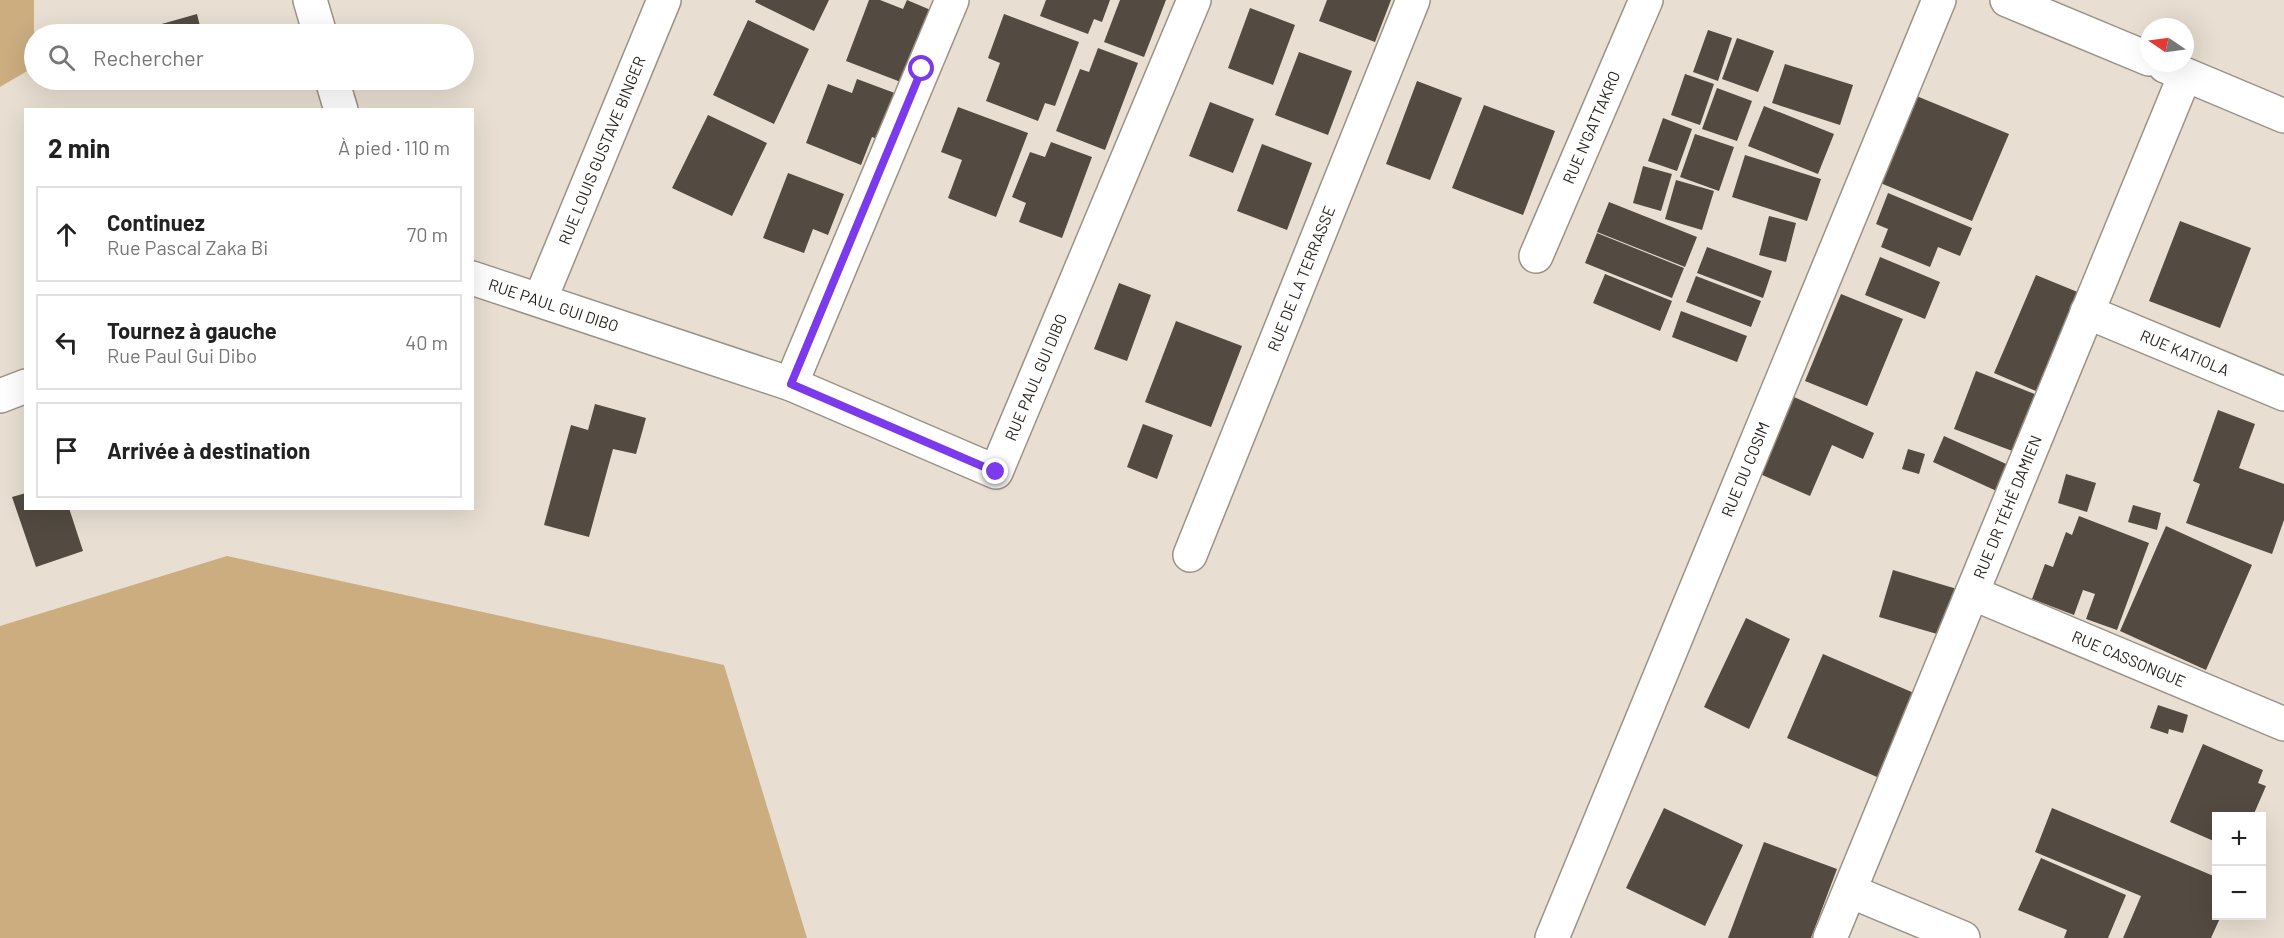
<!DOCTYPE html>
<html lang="fr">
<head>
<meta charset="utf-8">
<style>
  body { margin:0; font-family:Barlow,sans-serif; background:#f6f6f6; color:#222 }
  .controls { position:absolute; right:18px; bottom:18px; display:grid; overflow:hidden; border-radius:0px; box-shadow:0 6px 24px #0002 }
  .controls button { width:54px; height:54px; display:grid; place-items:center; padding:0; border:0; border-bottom:2px solid #e0e0e0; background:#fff; color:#222; font:30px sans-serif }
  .compass { position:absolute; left:2140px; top:18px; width:54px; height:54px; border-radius:50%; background:#fff; box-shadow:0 6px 24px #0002; rotate:283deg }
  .stop { position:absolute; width:18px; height:18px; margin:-14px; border:4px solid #7c3aed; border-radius:50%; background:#fff }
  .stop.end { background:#7c3aed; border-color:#fff; box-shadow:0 2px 6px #0008 }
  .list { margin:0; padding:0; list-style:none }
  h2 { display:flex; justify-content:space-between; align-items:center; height:78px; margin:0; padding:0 24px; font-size:26px }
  h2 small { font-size:20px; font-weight:400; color:#767676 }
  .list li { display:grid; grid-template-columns:39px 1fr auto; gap:18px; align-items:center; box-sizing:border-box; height:96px; margin:0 12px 12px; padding:0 12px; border:2px solid #e0e0e0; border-radius:0px }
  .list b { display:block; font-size:22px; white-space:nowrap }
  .list p { margin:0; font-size:20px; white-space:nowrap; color:#767676 }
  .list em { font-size:20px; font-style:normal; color:#767676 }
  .icon { flex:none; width:33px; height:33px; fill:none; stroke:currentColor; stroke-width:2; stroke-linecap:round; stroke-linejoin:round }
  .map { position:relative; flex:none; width:2284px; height:938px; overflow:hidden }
  .search { position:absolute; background:#fff; box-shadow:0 6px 24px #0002; left:24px; top:24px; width:450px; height:66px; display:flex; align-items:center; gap:15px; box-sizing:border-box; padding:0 21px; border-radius:33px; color:#767676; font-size:22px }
  .panel { position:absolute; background:#fff; box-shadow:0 6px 24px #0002; left:24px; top:108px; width:450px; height:402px; border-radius:0px }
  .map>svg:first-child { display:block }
  .green { fill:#ccad80 }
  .building { fill:#534b41 }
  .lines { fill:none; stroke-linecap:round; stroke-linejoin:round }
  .minor-casing { stroke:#9b9286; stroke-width:36 }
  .minor { stroke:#fff; stroke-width:33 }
  .route { stroke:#7c3aed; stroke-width:8 }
  .labels { text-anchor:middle; stroke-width:6; stroke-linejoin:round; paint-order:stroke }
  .street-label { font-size:16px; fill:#27241f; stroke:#fff }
</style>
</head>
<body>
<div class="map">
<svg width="2284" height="938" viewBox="0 0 2284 938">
  <rect width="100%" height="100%" fill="#e8dfd2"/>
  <path class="green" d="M0 0H34V67L0 87Z
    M227 556 724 665 807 938H0V626Z"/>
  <path class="building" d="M756 0H829L814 31 755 2Z
    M869 0H880L903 9 907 0 933 11 906 84 846 61Z
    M1046 0H1110L1102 22 1094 19 1088 34 1040 16Z
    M1120 0H1166L1144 57 1104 42Z
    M1327 0H1391L1375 42 1319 21Z
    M1250 8 1295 25 1273 85 1228 68Z
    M197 14 202 34H160L158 25Z
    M1004 14 1079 42 1055 106 1045 103 1038 121 986 101 1000 63 988 58Z
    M748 20 809 49 774 124 713 95Z
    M1708 30 1732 38 1718 81 1693 72Z
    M1737 38 1774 51 1758 92 1722 79Z
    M1098 48 1138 63 1105 150 1056 131 1080 69 1089 72Z
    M1299 52 1352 71 1328 135 1275 115Z
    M1785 64 1853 85 1840 125 1772 103Z
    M1685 74 1714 84 1700 125 1671 115Z
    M857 79 900 95 883 141 872 137 861 165 806 143 828 84 852 93Z
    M1417 81 1462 98 1430 180 1386 164Z
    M1717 88 1752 101 1737 141 1702 129Z
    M1914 95 2009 134 1972 221 1878 182Z
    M1210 102 1254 119 1233 173 1189 156Z
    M1484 105 1555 131 1523 215 1452 188Z
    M1764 106 1834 134 1818 174 1748 146Z
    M958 107 1028 133 996 217 948 198 962 160 941 152Z
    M708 115 767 143 732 216 672 188Z
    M1663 118 1692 129 1677 171 1648 161Z
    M1695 134 1734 147 1719 191 1680 177Z
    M1051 142 1092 157 1062 238 1019 222 1026 203 1012 197 1030 152 1045 157Z
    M1262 144 1312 163 1287 230 1237 211Z
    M1745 155 1821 179 1807 221 1732 197Z
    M1643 166 1672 174 1661 211 1633 203Z
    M788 173 844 194 828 235 813 229 804 253 763 238Z
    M1676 180 1714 191 1702 230 1665 219Z
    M1888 193 1972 228 1960 256 1938 247 1930 267 1881 247 1888 229 1876 224Z
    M1609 202 1697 237 1685 267 1597 232Z
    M1769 216 1796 223 1786 262 1759 255Z
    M2180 221 2251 248 2220 328 2149 301Z
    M1597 233 1684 268 1672 298 1585 263Z
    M1707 247 1772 271 1763 298 1697 273Z
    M1880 257 1940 282 1925 319 1865 295Z
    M1605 274 1672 301 1660 331 1593 303Z
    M2036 275 2080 293 2036 391 1994 373Z
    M1696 276 1761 301 1751 327 1686 302Z
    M1119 283 1151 295 1127 361 1094 349Z
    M1841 294 1903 319 1867 406 1805 381Z
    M1681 311 1747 336 1737 362 1672 337Z
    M1176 321 1242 346 1211 427 1145 402Z
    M1976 371 2045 398 2023 455 1954 429Z
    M1794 397 1874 433 1863 459 1832 445 1810 496 1760 474Z
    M595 404 646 418 636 454 613 449 589 537 544 525 571 425 588 430Z
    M2218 410 2255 424 2239 468 2284 484V520L2272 554 2186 523 2200 484 2193 481Z
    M1143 424 1173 435 1157 479 1127 467Z
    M1944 436 2013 467 2001 493 1933 462Z
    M1908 449 1925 454 1919 474 1902 469Z
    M2066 474 2096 483 2087 512 2058 503Z
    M26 493V508H69L83 551 36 567 12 497Z
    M2133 505 2161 513 2157 530 2128 522Z
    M2079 516 2149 543 2117 630 2086 619 2095 594 2083 590 2074 615 2032 599 2045 564 2053 567 2066 532 2072 535Z
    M2166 526 2252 565 2206 670 2120 631Z
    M1893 570 1957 589 1944 636 1879 617Z
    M1746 618 1790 639 1749 729 1704 707Z
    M1823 654 1921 696 1884 780 1787 738Z
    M2158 705 2188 715 2183 733 2169 729 2168 734 2150 728Z
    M2203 744 2263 770 2258 783 2266 786 2253 816H2216V842L2170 822Z
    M1664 808 1743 845 1705 926 1626 888Z
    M2052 808 2216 877V916H2221L2211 938H2123L2141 896 2035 852Z
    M1764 842 1837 869 1811 938H1728Z
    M2041 858 2126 895 2108 938H2064L2067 930 2018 910Z"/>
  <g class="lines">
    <g class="minor-casing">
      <g id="minor">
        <path d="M310 0 320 34"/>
        <path d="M2007 0 2149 59"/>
        <path d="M2165 66 2284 116"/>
        <path d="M332 80 341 110"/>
        <path id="s1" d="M1536 256 1646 0"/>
        <path id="s2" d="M472 278 791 384 996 472 1194 0"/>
        <path id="s3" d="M540 300 664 0"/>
        <path id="s4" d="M2087 312 2284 394"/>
        <path d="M791 384 952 0"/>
        <path d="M0 396 26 386"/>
        <path id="s5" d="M1190 555 1413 0"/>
        <path id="s6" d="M1972 593 2284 724"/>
        <path d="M1850 891 1963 938"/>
        <path id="s7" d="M1552 938 1939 0"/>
        <path id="s8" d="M1830 938 2185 75"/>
      </g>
    </g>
    <use href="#minor" class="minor"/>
  </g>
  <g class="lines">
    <path class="route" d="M922 69 791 384 996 472"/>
  </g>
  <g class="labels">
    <g class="street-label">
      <text dy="6" stroke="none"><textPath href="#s1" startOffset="140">RUE N'GATTAKRO</textPath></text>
      <text dy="6" stroke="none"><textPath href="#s3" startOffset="162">RUE LOUIS GUSTAVE BINGER</textPath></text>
      <text dy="6" stroke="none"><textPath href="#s5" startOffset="298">RUE DE LA TERRASSE</textPath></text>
      <text dy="6" stroke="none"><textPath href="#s2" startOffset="86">RUE PAUL GUI DIBO</textPath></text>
      <text dy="6" stroke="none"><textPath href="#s4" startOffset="106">RUE KATIOLA</textPath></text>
      <text dy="6" stroke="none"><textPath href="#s2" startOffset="662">RUE PAUL GUI DIBO</textPath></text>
      <text dy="6" stroke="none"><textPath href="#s7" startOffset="507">RUE DU COSIM</textPath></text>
      <text dy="6" stroke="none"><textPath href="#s8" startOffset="466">RUE DR TÉHÉ DAMIEN</textPath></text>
      <text dy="6" stroke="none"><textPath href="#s6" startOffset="170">RUE CASSONGUE</textPath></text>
    </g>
  </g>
</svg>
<div class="controls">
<button>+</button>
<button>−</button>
</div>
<svg class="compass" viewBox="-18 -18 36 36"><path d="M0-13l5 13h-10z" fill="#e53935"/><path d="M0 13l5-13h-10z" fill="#767676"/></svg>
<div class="stop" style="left:922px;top:69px"></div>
<div class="stop end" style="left:996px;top:472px"></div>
<div class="search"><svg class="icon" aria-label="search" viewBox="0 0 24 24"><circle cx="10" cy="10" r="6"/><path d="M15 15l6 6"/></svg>Rechercher</div>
<section class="panel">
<h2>2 min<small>À pied · 110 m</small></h2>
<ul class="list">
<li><svg class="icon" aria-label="ahead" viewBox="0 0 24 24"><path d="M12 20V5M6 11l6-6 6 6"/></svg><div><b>Continuez</b><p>Rue Pascal Zaka Bi</p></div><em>70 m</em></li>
<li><svg class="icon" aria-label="left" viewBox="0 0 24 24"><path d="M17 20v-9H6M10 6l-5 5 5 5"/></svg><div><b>Tournez à gauche</b><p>Rue Paul Gui Dibo</p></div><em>40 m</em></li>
<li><svg class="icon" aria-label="arrive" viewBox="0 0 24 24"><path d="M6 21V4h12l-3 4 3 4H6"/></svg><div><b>Arrivée à destination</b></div></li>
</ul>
</section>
</div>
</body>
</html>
